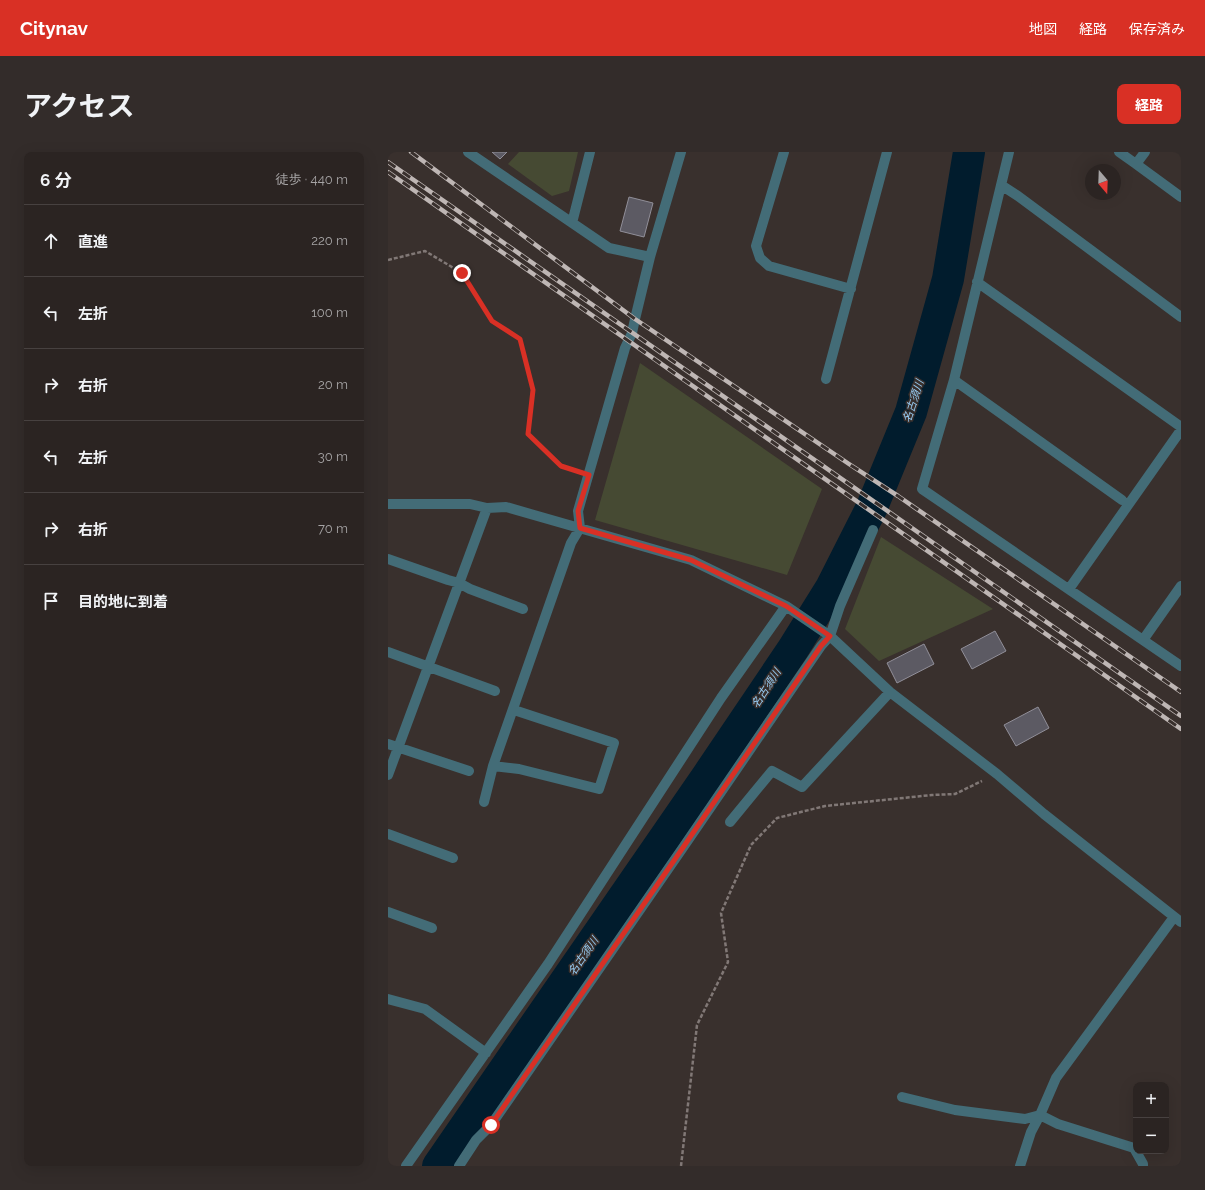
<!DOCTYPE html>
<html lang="ja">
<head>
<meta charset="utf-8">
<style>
  body { margin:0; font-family:Raleway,"Noto Sans JP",sans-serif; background:#332c2a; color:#f1f3f6 }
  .controls { position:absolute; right:12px; bottom:12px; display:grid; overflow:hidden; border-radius:8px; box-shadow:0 4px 16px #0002 }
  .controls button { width:36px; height:36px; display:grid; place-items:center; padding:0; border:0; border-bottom:1px solid #474140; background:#2b2422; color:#f1f3f6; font:20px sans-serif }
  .compass { position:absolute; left:697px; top:12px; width:36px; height:36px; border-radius:50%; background:#2b2422; box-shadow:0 4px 16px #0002; rotate:161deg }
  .stop { position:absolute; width:12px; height:12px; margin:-9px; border:3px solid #d93025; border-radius:50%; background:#fff }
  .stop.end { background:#d93025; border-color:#fff; box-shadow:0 1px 4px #0008 }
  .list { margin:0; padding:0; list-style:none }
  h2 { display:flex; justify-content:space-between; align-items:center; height:52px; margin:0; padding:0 16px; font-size:17px }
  h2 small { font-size:13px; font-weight:400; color:#a6a4a5 }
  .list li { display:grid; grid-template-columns:26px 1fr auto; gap:12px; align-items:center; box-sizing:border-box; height:72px; padding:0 16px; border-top:1px solid #474140 }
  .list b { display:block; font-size:15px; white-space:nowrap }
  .list em { font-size:13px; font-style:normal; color:#a6a4a5 }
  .icon { flex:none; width:22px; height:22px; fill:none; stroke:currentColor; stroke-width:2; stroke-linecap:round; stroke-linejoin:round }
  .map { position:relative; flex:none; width:793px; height:1014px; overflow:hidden; border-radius:8px }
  header { display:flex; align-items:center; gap:24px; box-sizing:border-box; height:56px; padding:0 20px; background:#d93025; color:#fff }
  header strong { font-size:19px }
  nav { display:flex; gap:22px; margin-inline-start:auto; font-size:14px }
  .intro { display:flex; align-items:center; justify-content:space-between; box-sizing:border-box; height:96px; padding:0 24px }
  h1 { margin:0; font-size:28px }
  .button { padding:10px 18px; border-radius:8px; background:#d93025; color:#fff; font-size:14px; font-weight:700 }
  main { display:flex; gap:24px; padding:0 24px }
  aside { flex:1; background:#2b2422; border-radius:8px; box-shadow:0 4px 16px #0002 }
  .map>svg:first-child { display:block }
  .green { fill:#464a33 }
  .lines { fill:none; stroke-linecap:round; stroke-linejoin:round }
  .river { stroke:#011c2d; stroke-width:32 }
  .building { fill:#5c5a63; stroke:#918f99 }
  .path { stroke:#817876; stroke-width:2.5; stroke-dasharray:4 2; stroke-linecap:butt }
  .minor { stroke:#436c77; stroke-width:10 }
  .rail-casing { stroke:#beb6b4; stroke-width:4.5 }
  .rail { stroke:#39302d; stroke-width:3; stroke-dasharray:9; stroke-linecap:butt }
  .route { stroke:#d93025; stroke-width:5 }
  .labels { text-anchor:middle; stroke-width:3; stroke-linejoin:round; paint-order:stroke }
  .water-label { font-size:11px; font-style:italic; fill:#96cbf2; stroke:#39302d }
</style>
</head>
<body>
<header>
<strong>Citynav</strong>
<nav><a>地図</a><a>経路</a><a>保存済み</a></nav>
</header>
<div class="intro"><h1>アクセス</h1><a class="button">経路</a></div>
<main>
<aside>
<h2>6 分<small>徒歩 · 440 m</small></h2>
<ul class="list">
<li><svg class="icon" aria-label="ahead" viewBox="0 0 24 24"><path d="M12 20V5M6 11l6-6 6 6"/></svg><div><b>直進</b></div><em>220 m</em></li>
<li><svg class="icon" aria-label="left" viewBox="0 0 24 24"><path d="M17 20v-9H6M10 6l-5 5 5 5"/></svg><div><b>左折</b></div><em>100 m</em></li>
<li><svg class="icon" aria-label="right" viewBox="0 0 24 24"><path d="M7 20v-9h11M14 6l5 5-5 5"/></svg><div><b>右折</b></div><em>20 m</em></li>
<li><svg class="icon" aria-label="left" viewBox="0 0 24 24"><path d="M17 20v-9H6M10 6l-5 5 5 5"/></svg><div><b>左折</b></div><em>30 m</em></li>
<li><svg class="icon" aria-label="right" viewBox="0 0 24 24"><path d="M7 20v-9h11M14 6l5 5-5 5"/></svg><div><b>右折</b></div><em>70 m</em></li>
<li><svg class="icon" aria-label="arrive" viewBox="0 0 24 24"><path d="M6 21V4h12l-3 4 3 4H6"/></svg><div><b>目的地に到着</b></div></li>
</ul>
</aside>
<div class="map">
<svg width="793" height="1014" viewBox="0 0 793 1014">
  <rect width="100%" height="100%" fill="#39302d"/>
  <path class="green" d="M131 0H190L181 39 164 44 120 12Z
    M252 211 434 337 399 423 207 368Z
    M493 385 605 457 491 509 457 477Z"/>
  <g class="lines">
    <path class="river" d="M50 1014 320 623 405 497 443 436 484 355 523 260 560 127 581 0"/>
  </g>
  <path class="building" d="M104 0H119L112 7Z
    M241 45 265 51 256 85 232 79Z
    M607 479 618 499 584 517 573 497Z
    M536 492 546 512 509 531 499 511Z
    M650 555 661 576 628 594 616 573Z"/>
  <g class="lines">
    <path class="path" d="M0 108 37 99 74 121 104 169 132 187 145 238 140 282 173 314 187 319
      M293 1014 309 873 340 810 333 761 363 693 389 666 437 654 544 643 567 642 594 629"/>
    <path class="minor" d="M80 0 221 96 262 105
      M396 0 368 94 372 106 381 114 463 137
      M621 0 566 228 534 337 793 514
      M731 0 748 12 757 0
      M748 12 793 45
      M613 33 630 44 793 165
      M184 71 202 0
      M589 130 793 275
      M438 227 499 0
      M566 228 734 348
      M0 352H82L99 356 118 355 303 408 398 454 442 484 502 540 609 622 656 662 793 770
      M0 407 60 428 71 431 82 437 135 457
      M681 437 793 278
      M755 488 793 434
      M0 500 107 539
      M0 592 81 619
      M105 614 131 617 211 637 226 591 126 558
      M0 623 99 356
      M96 650 105 614 183 391 192 376 190 359 237 196 244 181 247 167 262 105 293 0
      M342 670 384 619 414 635 502 540
      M0 682 65 706
      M0 760 44 776
      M0 847 37 857 98 901
      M514 945 567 958 637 967 652 963 670 972 746 996 755 1012V1014
      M18 1014 160 812 333 546 398 454
      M71 1014 88 988 103 973 294 697 433 494 442 484 452 454 485 378
      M632 1014 643 980 652 963 668 926 786 765"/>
    <g class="rail-casing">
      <path id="rail" d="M23 0 247 167 461 312 510 344 793 540
        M0 10 793 564
        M0 20 793 577"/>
    </g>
    <use href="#rail" class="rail"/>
  </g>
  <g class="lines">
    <path class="route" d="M74 121 104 169 132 187 145 238 140 282 173 314 201 323 190 359 192 376 303 408 398 454 442 484 433 494 294 697 103 973"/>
  </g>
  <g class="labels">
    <g class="water-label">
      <text transform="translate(525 249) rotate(-72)" y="4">名古須川</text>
      <text transform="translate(378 536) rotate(-57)" y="4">名古須川</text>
      <text transform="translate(195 804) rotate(-55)" y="4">名古須川</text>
    </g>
  </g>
</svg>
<div class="controls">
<button>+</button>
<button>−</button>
</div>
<svg class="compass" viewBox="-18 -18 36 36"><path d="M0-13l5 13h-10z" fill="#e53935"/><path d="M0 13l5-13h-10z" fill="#a6a4a5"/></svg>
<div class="stop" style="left:103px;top:973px"></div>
<div class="stop end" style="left:74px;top:121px"></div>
</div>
</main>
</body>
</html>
